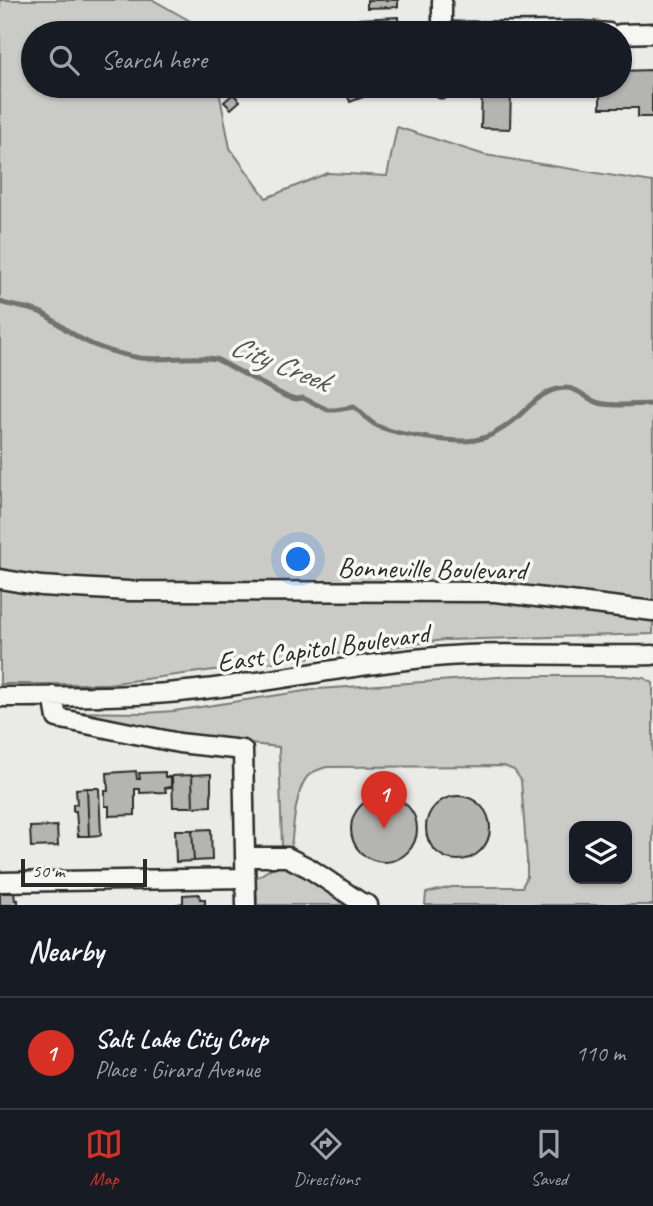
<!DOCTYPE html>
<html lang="en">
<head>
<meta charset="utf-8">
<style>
  body { margin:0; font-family:Caveat,sans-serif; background:#242831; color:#f1f3f6 }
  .controls { position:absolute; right:21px; bottom:21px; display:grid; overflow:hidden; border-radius:14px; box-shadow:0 2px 5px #0004 }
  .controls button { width:63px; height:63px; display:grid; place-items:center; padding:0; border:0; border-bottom:2px solid #363941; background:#171b24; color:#f1f3f6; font:35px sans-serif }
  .scale { position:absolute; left:21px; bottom:18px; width:126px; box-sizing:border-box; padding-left:7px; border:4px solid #2b2b2b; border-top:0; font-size:19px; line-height:24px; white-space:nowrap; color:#2b2b2b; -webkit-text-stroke:5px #f6f6f2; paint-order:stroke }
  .you { position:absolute; left:299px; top:560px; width:24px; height:24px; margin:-18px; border:5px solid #fff; border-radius:50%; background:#1a73e8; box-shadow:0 0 0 10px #1a73e833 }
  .badge { display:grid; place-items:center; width:46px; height:46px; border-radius:50%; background:#d93025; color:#fff; font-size:23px; font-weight:700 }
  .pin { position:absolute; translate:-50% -58px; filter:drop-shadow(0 2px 4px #0008) }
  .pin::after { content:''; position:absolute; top:37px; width:24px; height:21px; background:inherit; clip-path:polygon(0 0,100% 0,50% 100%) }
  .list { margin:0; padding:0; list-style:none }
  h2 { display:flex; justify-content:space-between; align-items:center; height:91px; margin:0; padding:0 28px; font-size:30px }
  h2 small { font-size:23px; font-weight:400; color:#9ea1a6 }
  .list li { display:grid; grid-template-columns:46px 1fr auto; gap:21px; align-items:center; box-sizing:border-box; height:112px; padding:0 28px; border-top:2px solid #363941 }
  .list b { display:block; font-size:26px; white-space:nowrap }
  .list p { margin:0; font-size:23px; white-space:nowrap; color:#9ea1a6 }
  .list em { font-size:23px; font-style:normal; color:#9ea1a6 }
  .icon { flex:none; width:38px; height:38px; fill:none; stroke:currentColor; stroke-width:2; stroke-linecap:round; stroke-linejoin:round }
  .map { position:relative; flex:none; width:653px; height:905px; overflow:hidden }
  .search { position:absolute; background:#171b24; box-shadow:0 2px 5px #0004; left:21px; right:21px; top:21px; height:77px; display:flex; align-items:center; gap:18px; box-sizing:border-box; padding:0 24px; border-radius:38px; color:#9ea1a6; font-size:26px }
  .sheet { height:203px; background:#171b24 }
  nav { display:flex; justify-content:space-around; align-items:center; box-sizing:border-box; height:98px; border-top:2px solid #363941; background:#171b24; font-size:19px; color:#9ea1a6 }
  nav a { display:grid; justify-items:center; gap:4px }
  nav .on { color:#d93025 }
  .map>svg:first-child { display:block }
  .green { fill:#cacac7; stroke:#7a7a79; stroke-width:2; fill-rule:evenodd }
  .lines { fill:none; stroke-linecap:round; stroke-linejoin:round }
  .stream { stroke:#727270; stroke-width:5 }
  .building { fill:#b4b4b1; stroke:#2b2b2b; stroke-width:2 }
  .minor-casing { stroke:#2b2b2b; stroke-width:23 }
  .minor { stroke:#f6f6f2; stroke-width:18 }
  .labels { text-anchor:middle; stroke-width:7; stroke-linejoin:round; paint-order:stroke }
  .street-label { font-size:28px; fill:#2b2b2b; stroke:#f6f6f2 }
  .water-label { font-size:30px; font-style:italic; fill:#545453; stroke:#f6f6f2 }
</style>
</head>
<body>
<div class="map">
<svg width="653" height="905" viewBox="0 0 653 905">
  <rect width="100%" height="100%" fill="#eaeae6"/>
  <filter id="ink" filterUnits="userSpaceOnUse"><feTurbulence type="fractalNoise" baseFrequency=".0143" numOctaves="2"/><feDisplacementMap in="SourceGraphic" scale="14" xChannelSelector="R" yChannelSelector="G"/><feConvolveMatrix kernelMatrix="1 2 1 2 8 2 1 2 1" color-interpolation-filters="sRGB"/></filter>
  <g filter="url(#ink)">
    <path class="green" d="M0 0H153L208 31V33H33V86H218L230 148 266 198 328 173 387 176 397 127 485 155 653 182V634L444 640 107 684H0Z
      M513 676H625L644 678 653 683V905H425L426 893 452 887H522L527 877V860L521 780 514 770 504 766 327 767C320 769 312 771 307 777 295 792 293 830 291 849L286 852 282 847 279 747 173 736 64 712 145 713 174 711 318 689ZM574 826H627V879H574Z
      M287 862 350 905H257L256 878 280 863Z"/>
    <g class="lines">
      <path class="stream" d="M0 302C14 307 28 307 42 313 53 319 63 328 73 334 92 347 118 354 140 358 165 361 191 355 216 359L285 396 296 399 303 398 328 410H335L354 407C361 412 367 420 374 424 390 434 456 444 475 440 488 438 502 430 513 421 529 408 542 388 566 388 579 388 587 400 599 403 616 407 636 404 653 404"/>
    </g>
    <path class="building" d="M367 0H398V7L367 8Z
      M398 17 399 33H359V19Z
      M652 70V117H638V108H600V86H620V71Z
      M344 86H389V87L350 102Z
      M482 87 511 88 510 129 481 128Z
      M233 94 240 101 231 109 224 102Z
      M136 771 137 779H140L139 773 165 772V777H171V787L165 788 166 792 140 793V789H135V815L109 816V806H105V791H108L107 773Z
      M211 774V806L193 807 192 775Z
      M192 775 193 807H173L172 776Z
      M87 788 89 836H78L76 811H73V804H77L76 789Z
      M87 788H99L101 835 89 836Z
      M426 828a32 32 0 1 1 64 0a32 32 0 1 1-64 0Z
      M351 829a33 33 0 1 1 66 0a33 33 0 1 1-66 0Z
      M57 826 58 846 31 847 30 827Z
      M211 829 212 860 194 861 192 830Z
      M175 830H192L194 861 176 862Z
      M0 893H14L15 900H18V905H0Z
      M199 894 200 899H205V905H174L183 903V895Z"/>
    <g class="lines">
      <g class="minor-casing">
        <path id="minor" d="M442 0V33
          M442 32 581 31 609 33
          M620 34 653 33
          M442 88V86
          M0 579 41 586 129 591 495 592 653 611
          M53 696 57 718 179 743 243 750 246 905
          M0 697C65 696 132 698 197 690 277 681 355 664 435 657 507 651 580 657 653 655
          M245 857H287L309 868 360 902 368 905
          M0 882 245 878"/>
      </g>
      <use href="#minor" class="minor"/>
    </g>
  </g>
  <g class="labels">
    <g class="street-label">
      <text transform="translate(432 568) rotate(1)" y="10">Bonneville Boulevard</text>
      <text transform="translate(323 647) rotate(-8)" y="10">East Capitol Boulevard</text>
    </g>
    <g class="water-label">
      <text transform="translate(280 363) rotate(22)" y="10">City Creek</text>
    </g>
  </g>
</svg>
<div class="controls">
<button><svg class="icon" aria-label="layers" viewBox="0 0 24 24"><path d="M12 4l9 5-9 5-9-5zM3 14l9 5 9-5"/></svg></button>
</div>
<div class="scale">50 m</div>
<div class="you"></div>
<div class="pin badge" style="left:384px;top:829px">1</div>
<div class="search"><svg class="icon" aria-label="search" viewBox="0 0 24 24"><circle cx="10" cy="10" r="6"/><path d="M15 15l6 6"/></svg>Search here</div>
</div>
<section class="sheet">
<h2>Nearby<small></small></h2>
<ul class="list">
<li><span class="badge">1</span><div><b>Salt Lake City Corp</b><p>Place · Girard Avenue</p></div><em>110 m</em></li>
</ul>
</section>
<nav>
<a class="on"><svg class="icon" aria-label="map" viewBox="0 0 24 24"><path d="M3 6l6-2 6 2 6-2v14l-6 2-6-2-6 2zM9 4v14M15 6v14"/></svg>Map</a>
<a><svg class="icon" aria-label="directions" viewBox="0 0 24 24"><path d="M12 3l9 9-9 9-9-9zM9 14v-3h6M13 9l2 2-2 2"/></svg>Directions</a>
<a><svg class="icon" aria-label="saved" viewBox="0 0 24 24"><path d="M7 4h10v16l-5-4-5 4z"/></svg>Saved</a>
</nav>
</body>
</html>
